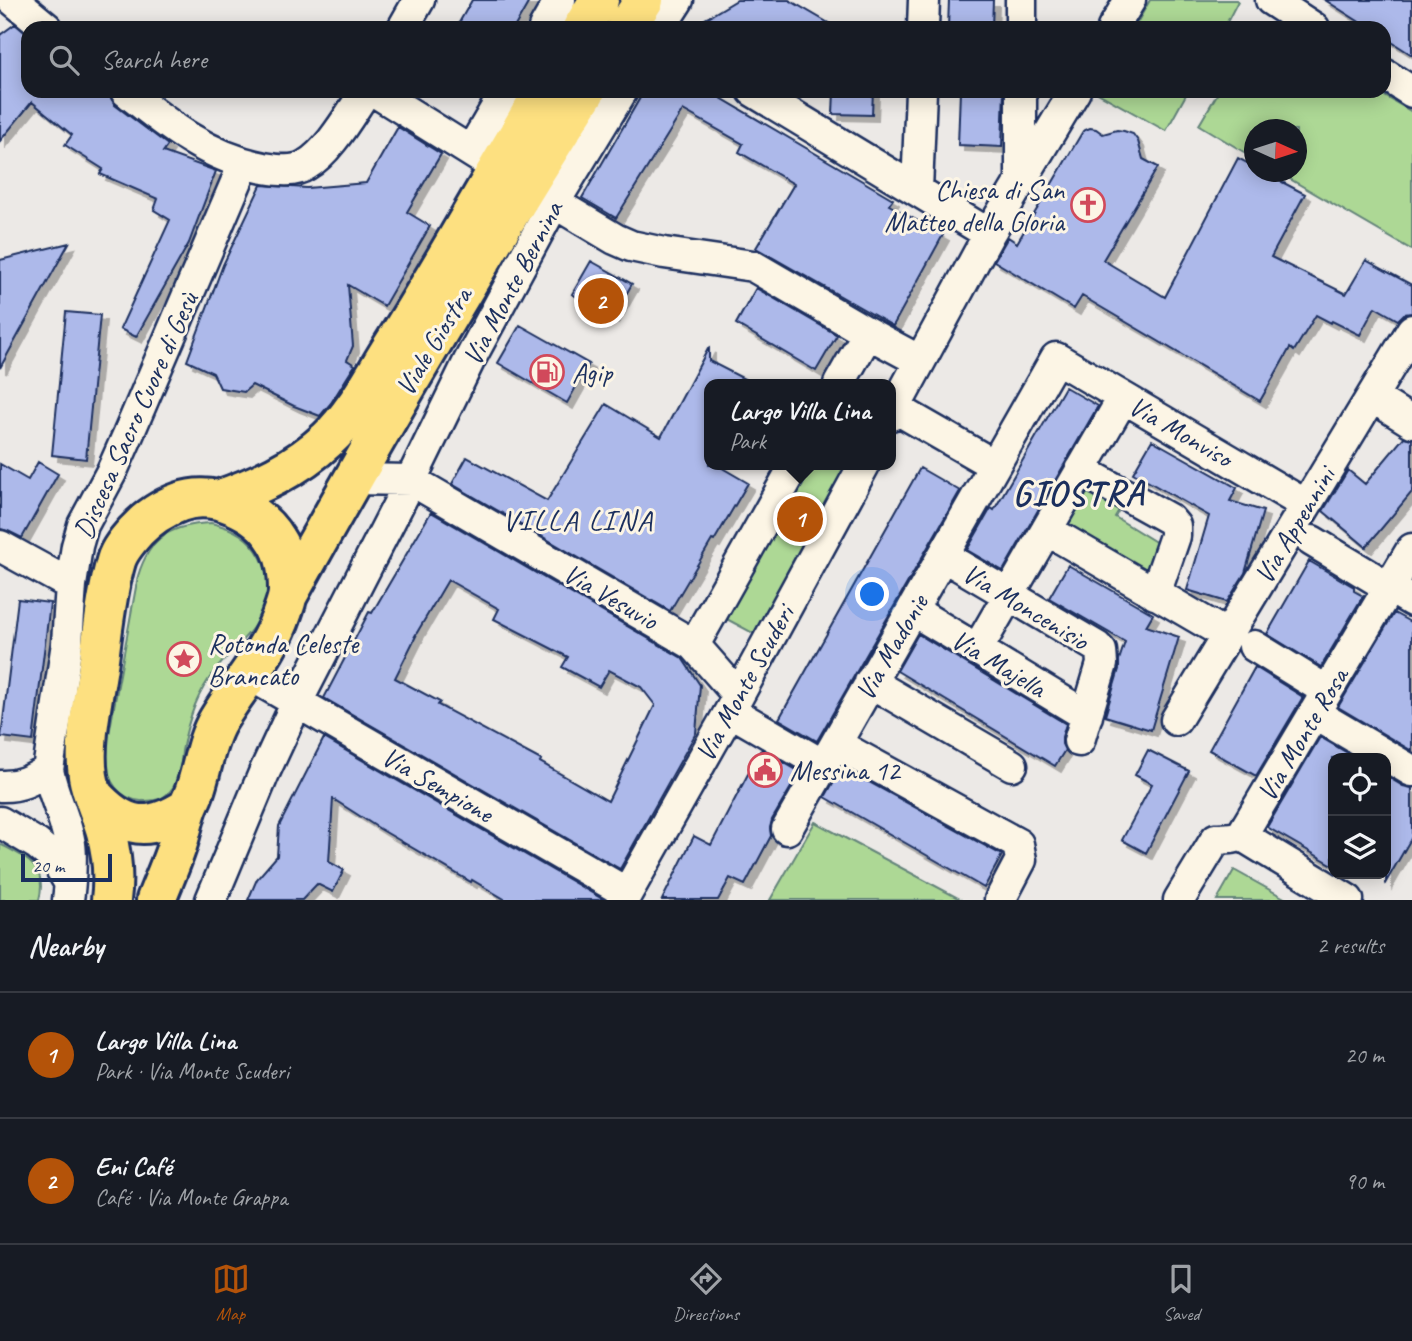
<!DOCTYPE html>
<html lang="en">
<head>
<meta charset="utf-8">
<style>
  body { margin:0; font-family:Caveat,sans-serif; background:#20242c; color:#f1f3f6 }
  .controls { position:absolute; right:21px; bottom:21px; display:grid; overflow:hidden; border-radius:14px; box-shadow:0 4px 18px #0003 }
  .controls button { width:63px; height:63px; display:grid; place-items:center; padding:0; border:0; border-bottom:2px solid #363941; background:#171b24; color:#f1f3f6; font:35px sans-serif }
  .compass { position:absolute; left:1244px; top:119px; width:63px; height:63px; border-radius:50%; background:#171b24; box-shadow:0 4px 18px #0003; rotate:93deg }
  .scale { position:absolute; left:21px; bottom:18px; width:91px; box-sizing:border-box; padding-left:7px; border:4px solid #1b2f5e; border-top:0; font-size:19px; line-height:24px; white-space:nowrap; color:#1b2f5e; -webkit-text-stroke:5px #fcf5e5; paint-order:stroke }
  .you { position:absolute; left:873px; top:595px; width:24px; height:24px; margin:-18px; border:5px solid #fff; border-radius:50%; background:#1a73e8; box-shadow:0 0 0 10px #1a73e833 }
  .badge { display:grid; place-items:center; width:46px; height:46px; border-radius:50%; background:#b45309; color:#fff; font-size:23px; font-weight:700 }
  .pin { position:absolute; translate:-50% -50%; border:4px solid #fff; box-shadow:0 2px 7px #0006 }
  .popup { position:absolute; left:704px; top:379px; width:192px; height:91px; box-sizing:border-box; display:grid; place-content:center; border-radius:14px; background:#171b24; filter:drop-shadow(0 2px 5px #0005); font-size:23px; white-space:nowrap; color:#9ea1a6 }
  .popup b { font-size:26px; color:#f1f3f6 }
  .popup::after { content:''; position:absolute; left:50%; top:100%; margin-left:-14px; border:14px solid transparent; border-top-color:#171b24 }
  .list { margin:0; padding:0; list-style:none }
  h2 { display:flex; justify-content:space-between; align-items:center; height:91px; margin:0; padding:0 28px; font-size:30px }
  h2 small { font-size:23px; font-weight:400; color:#9ea1a6 }
  .list li { display:grid; grid-template-columns:46px 1fr auto; gap:21px; align-items:center; box-sizing:border-box; height:126px; padding:0 28px; border-top:2px solid #363941 }
  .list b { display:block; font-size:26px; white-space:nowrap }
  .list p { margin:0; font-size:23px; white-space:nowrap; color:#9ea1a6 }
  .list em { font-size:23px; font-style:normal; color:#9ea1a6 }
  .icon { flex:none; width:38px; height:38px; fill:none; stroke:currentColor; stroke-width:2; stroke-linecap:round; stroke-linejoin:round }
  .map { position:relative; flex:none; width:1412px; height:900px; overflow:hidden }
  .search { position:absolute; background:#171b24; box-shadow:0 4px 18px #0003; left:21px; right:21px; top:21px; height:77px; display:flex; align-items:center; gap:18px; box-sizing:border-box; padding:0 24px; border-radius:21px; color:#9ea1a6; font-size:26px }
  .sheet { height:343px; background:#171b24 }
  nav { display:flex; justify-content:space-around; align-items:center; box-sizing:border-box; height:98px; border-top:2px solid #363941; background:#171b24; font-size:19px; color:#9ea1a6 }
  nav a { display:grid; justify-items:center; gap:4px }
  nav .on { color:#b45309 }
  .map>svg:first-child { display:block }
  .green { fill:#add895; stroke:#64847a; stroke-width:2 }
  .building { fill:#adb9ea; stroke:#1b2f5e; stroke-width:2; fill-rule:evenodd; filter:url(#shadow) }
  .lines { fill:none; stroke-linecap:round; stroke-linejoin:round }
  .minor-casing { stroke:#1b2f5e; stroke-width:35 }
  .major-casing { stroke:#1b2f5e; stroke-width:44 }
  .minor { stroke:#fcf5e5; stroke-width:30 }
  .major { stroke:#fde080; stroke-width:38 }
  .labels { text-anchor:middle; stroke-width:6; stroke-linejoin:round; paint-order:stroke }
  .poi-label { font-size:28px; fill:#1b2f5e; stroke:#fcf5e5; text-anchor:start }
  .street-label { font-size:28px; fill:#1b2f5e; stroke:#fcf5e5 }
  .neighbourhood-label { font-size:30px; letter-spacing:2px; fill:#1b2f5e; stroke:#fcf5e5 }
  .district-label { font-size:35px; font-weight:bold; letter-spacing:2px; fill:#1b2f5e; stroke:#fcf5e5 }
</style>
</head>
<body>
<div class="map">
<svg width="1412" height="900" viewBox="0 0 1412 900">
  <defs>
    <filter id="shadow"><feDropShadow dx="6" dy="6" stdDeviation="0" flood-color="#0004"/></filter>
  </defs>
  <rect width="100%" height="100%" fill="#ece9e6"/>
  <filter id="ink" filterUnits="userSpaceOnUse"><feTurbulence type="fractalNoise" baseFrequency=".0143" numOctaves="2"/><feDisplacementMap in="SourceGraphic" scale="14" xChannelSelector="R" yChannelSelector="G"/><feConvolveMatrix kernelMatrix="1 2 1 2 8 2 1 2 1" color-interpolation-filters="sRGB"/></filter>
  <g filter="url(#ink)">
    <path class="green" d="M1150 0H1236L1238 1 1224 28H1134Z
      M1099 91H1188L1166 131 1098 93Z
      M1219 91H1376L1412 112V250L1278 172H1296V130H1254V158L1199 125Z
      M803 465H857L762 638 721 616Z
      M1081 470 1127 496 1115 517 1170 551 1155 594 1047 530Z
      M211 523C233 528 250 537 261 558 287 610 241 637 214 672 206 682 200 693 195 705 189 720 185 735 182 751 181 761 181 773 176 782 174 788 167 795 162 798 156 801 147 801 141 801 116 798 107 778 105 756L138 576C150 536 171 525 211 523Z
      M815 822 960 899 959 900H770Z
      M0 844C26 858 48 866 39 900H0Z
      M1234 870 1288 900H1217Z"/>
    <path class="building" d="M472 0H530L514 28H456Z
      M737 0H789L837 28H690Z
      M949 0H993L992 28H948Z
      M1325 0H1412V55L1384 37V28H1369Z
      M15 24 28 35V91H107L115 105 168 145 163 152 216 171 189 243 136 337 120 329 170 220 154 210 158 199 100 174 103 169 65 145 72 135 32 102 0 141V35Z
      M644 91H709L893 199 889 205 943 235 893 326 756 248 794 184 739 152 743 144 683 110 616 218 582 198Z
      M834 91H873L872 115 833 114Z
      M960 91H1004L1002 147 958 145Z
      M398 127 441 154 407 212 430 226 384 306 348 285 353 346 347 360 355 365 331 403 320 416 294 406 252 385 244 392 220 388 213 373 187 361 223 265 261 185 307 188 366 183Z
      M1090 128 1096 129 1103 134 1117 130 1124 131 1133 134 1138 141 1143 159 1158 167 1103 260 1165 297 1238 158 1255 167V172H1263L1305 194 1271 257 1346 294 1366 260 1412 285V313L1404 314 1398 320 1375 307 1360 335 1332 321 1331 323 1316 315 1294 351 1290 348 1260 401 1082 296 1074 309 994 261 1008 237 1017 243 1083 131Z
      M69 243 0 368V260Z
      M591 261 632 284 613 317 572 294Z
      M756 288 837 335 816 371 736 324Z
      M66 312 100 315 86 459 52 455Z
      M520 325 589 364 567 403 498 363Z
      M709 347V361L754 384H709V465H717L748 483 714 541 712 540 670 611 452 484 467 457 547 501 606 404 661 437Z
      M1065 387 1098 406 1003 571 967 550 991 508 994 510Z
      M1404 437 1412 439V492L1366 547 1323 511 1348 470 1365 484Z
      M1152 440 1237 488 1230 501 1263 511 1245 573 1227 602 1187 590 1209 516 1133 473Z
      M38 462 58 474 22 538 8 531 0 529V464L28 480Z
      M920 468 960 491 817 741 779 719Z
      M431 512 682 658 700 685 696 733 620 869 324 698 369 612 372 613ZM448 580 499 609 494 619 568 657 562 667 599 687 609 670 641 687 655 705 608 801 540 762 541 760 438 705 440 702 395 678 416 636H415Z
      M1309 561 1354 587V591L1363 596 1321 667 1267 634Z
      M1068 565 1153 614 1146 626 1179 637 1151 730 1105 716 1119 669V660L1125 642 1049 598Z
      M18 599 50 603 33 741 1 737Z
      M1394 613 1412 623V751L1338 707Z
      M918 634 1066 724 1062 737V744L1065 750 1055 766 897 671Z
      M1255 667 1303 697 1256 776 1209 750Z
      M1320 737 1356 758H1333V865L1267 827Z
      M324 738 604 900H506L472 880 471 882 380 829 333 799 329 862 344 870 333 892 317 884 302 900H248L257 879 277 856 279 826Z
      M762 750 800 772 772 820 770 828 771 836 745 885 730 878 718 900H662L694 836 711 845 760 751Z
      M1148 750 1189 771 1146 853 1122 840 1152 784 1135 775Z
      M842 767 1002 855 984 888 825 797Z
      M1386 776 1403 786 1412 788V837L1386 882Z"/>
    <g class="lines">
      <g class="minor-casing">
        <path id="minor" d="M13 0 47 28
          M1021 0V28
          M1271 0 1314 28
          M403 28 419 0
          M544 28 560 0
          M660 28 678 0
          M923 28 924 0
          M1113 28 1130 0
          M1384 74 1412 92
          M126 91C169 126 208 157 264 168 277 170 294 173 306 165 330 151 350 114 366 91
          M374 91 497 168
          M753 91 989 234
          M1021 91V180
          M471 151 506 91
          M917 190 921 91
          M538 193 615 239 631 246 664 253 753 266 868 333 920 361
          M839 384 868 333
          M1372 397 1412 422
          M895 408 994 465
          M891 415 989 234 1075 91
          M1081 470 1169 519 1175 526V536L1155 594
          M352 479 411 480 694 645 738 695
          M1047 530 1227 635
          M1312 541 1412 601
          M0 546 71 585
          M943 556 1097 647 1101 651 1102 664 1079 741
          M912 610 1087 716
          M694 645 795 465
          M1254 646 1327 691
          M977 650 1123 398
          M250 675 627 893
          M870 682 1012 765
          M730 711 823 765
          M1314 713 1412 771
          M1176 720 1412 330
          M836 744 1018 844 1021 860 1000 900
          M0 786C19 787 32 780 48 770
          M0 822 37 844 56 860 69 882
          M787 829 1056 358 1306 505
          M1241 835 1348 900
          M68 900C70 886 72 858 70 844 66 819 53 796 48 770L67 643 71 585 77 546 83 525 112 471 128 435 244 164
          M211 900 264 773 297 702 411 480 469 361 554 203 622 91
          M623 900 730 711 864 465
          M1179 900 1216 839C1226 838 1238 840 1244 831L1412 549"/>
      </g>
      <g class="major-casing">
        <path id="major" d="M582 28 599 0
          M626 28 644 0
          M218 500C258 486 296 469 328 439 354 415 373 377 392 347 445 263 492 176 544 91
          M288 595C383 424 481 256 586 91
          M94 796C125 830 149 832 187 808
          M111 900C114 877 112 854 106 832 101 813 91 795 88 776 83 742 93 700 98 666 103 631 106 595 116 561 119 550 128 540 136 531 148 518 163 508 180 502 214 490 258 510 276 540 286 555 288 573 288 591 288 598 285 605 283 611 269 654 240 683 218 720 205 742 203 767 195 790 193 797 189 803 187 810 183 822 181 834 177 846 171 864 163 882 156 900"/>
      </g>
      <use href="#minor" class="minor"/>
      <use href="#major" class="major"/>
    </g>
  </g>
  <defs>
    <g id="church-ring" transform="scale(1.75)"><circle r="9.5" fill="#fcf5e5" stroke="#d1495b" stroke-width="1.5"/><path d="M-1.2-6h2.4v3.5h3.3v2.4h-3.3V6h-2.4V-.1h-3.3v-2.4h3.3Z" fill="#d1495b"/></g>
    <g id="fuel-ring" transform="scale(1.75)"><circle r="9.5" fill="#fcf5e5" stroke="#d1495b" stroke-width="1.5"/><path d="M-5.5-6h7V0h2V4h1.3V-2.5L3-4.5l.8-.8L6-3V5H2.5V1h-1V6h-7ZM-4.2-4.7v3.2H.2V-4.7Z" fill="#d1495b"/></g>
    <g id="sight-ring" transform="scale(1.75)"><circle r="9.5" fill="#fcf5e5" stroke="#d1495b" stroke-width="1.5"/><path d="M0-6L1.8-2.2L6-1.7L2.9 1.2L3.7 5.4L0 3.3L-3.7 5.4L-2.9 1.2L-6-1.7L-1.8-2.2Z" fill="#d1495b"/></g>
    <g id="civic-ring" transform="scale(1.75)"><circle r="9.5" fill="#fcf5e5" stroke="#d1495b" stroke-width="1.5"/><path d="M-.6-6.5H3V-4.5H.6V-3L4-1V1h2V6H-6V1h2V-1L-.6-3ZM-1.2 2.5V6h2.4V2.5Z" fill="#d1495b"/></g>
  </defs>
  <g fill-rule="evenodd">
    <use href="#church-ring" x="1088" y="205"/>
    <use href="#fuel-ring" x="547" y="372"/>
    <use href="#sight-ring" x="184" y="659"/>
    <use href="#civic-ring" x="765" y="770"/>
  </g>
  <g class="labels">
    <g class="poi-label">
      <text x="1064" y="199" text-anchor="end">Chiesa di San<tspan x="1064" dy="32">Matteo della Gloria</tspan></text>
      <text x="572" y="382">Agip</text>
      <text x="208" y="653">Rotonda Celeste<tspan x="208" dy="32">Brancato</tspan></text>
      <text x="790" y="780">Messina 12</text>
    </g>
    <g class="street-label">
      <text transform="translate(512 283) rotate(-62)" y="10">Via Monte Bernina</text>
      <text transform="translate(433 341) rotate(-59)" y="10">Viale Giostra</text>
      <text transform="translate(135 415) rotate(-66)" y="10">Discesa Sacro Cuore di Gesù</text>
      <text transform="translate(1181 431) rotate(30)" y="10">Via Monviso</text>
      <text transform="translate(1294 525) rotate(-59)" y="10">Via Appennini</text>
      <text transform="translate(611 596) rotate(30)" y="10">Via Vesuvio</text>
      <text transform="translate(1026 606) rotate(31)" y="10">Via Moncenisio</text>
      <text transform="translate(891 647) rotate(-60)" y="10">Via Madonie</text>
      <text transform="translate(999 663) rotate(31)" y="10">Via Majella</text>
      <text transform="translate(744 683) rotate(-61)" y="10">Via Monte Scuderi</text>
      <text transform="translate(1302 734) rotate(-59)" y="10">Via Monte Rosa</text>
      <text transform="translate(438 784) rotate(30)" y="10">Via Sempione</text>
    </g>
    <g class="neighbourhood-label">
      <text x="578" y="530">VILLA LINA</text>
    </g>
    <g class="district-label">
      <text x="1079" y="505">GIOSTRA</text>
    </g>
  </g>
</svg>
<div class="controls">
<button><svg class="icon" aria-label="locate" viewBox="0 0 24 24"><circle cx="12" cy="12" r="6"/><path d="M12 2v4M12 18v4M2 12h4M18 12h4"/></svg></button>
<button><svg class="icon" aria-label="layers" viewBox="0 0 24 24"><path d="M12 4l9 5-9 5-9-5zM3 14l9 5 9-5"/></svg></button>
</div>
<svg class="compass" viewBox="-18 -18 36 36"><path d="M0-13l5 13h-10z" fill="#e53935"/><path d="M0 13l5-13h-10z" fill="#9ea1a6"/></svg>
<div class="scale">20 m</div>
<div class="you"></div>
<div class="pin badge" style="left:800px;top:519px">1</div>
<div class="popup"><b>Largo Villa Lina</b>Park</div>
<div class="pin badge" style="left:601px;top:301px">2</div>
<div class="search"><svg class="icon" aria-label="search" viewBox="0 0 24 24"><circle cx="10" cy="10" r="6"/><path d="M15 15l6 6"/></svg>Search here</div>
</div>
<section class="sheet">
<h2>Nearby<small>2 results</small></h2>
<ul class="list">
<li><span class="badge">1</span><div><b>Largo Villa Lina</b><p>Park · Via Monte Scuderi</p></div><em>20 m</em></li>
<li><span class="badge">2</span><div><b>Eni Café</b><p>Café · Via Monte Grappa</p></div><em>90 m</em></li>
</ul>
</section>
<nav>
<a class="on"><svg class="icon" aria-label="map" viewBox="0 0 24 24"><path d="M3 6l6-2 6 2 6-2v14l-6 2-6-2-6 2zM9 4v14M15 6v14"/></svg>Map</a>
<a><svg class="icon" aria-label="directions" viewBox="0 0 24 24"><path d="M12 3l9 9-9 9-9-9zM9 14v-3h6M13 9l2 2-2 2"/></svg>Directions</a>
<a><svg class="icon" aria-label="saved" viewBox="0 0 24 24"><path d="M7 4h10v16l-5-4-5 4z"/></svg>Saved</a>
</nav>
</body>
</html>
